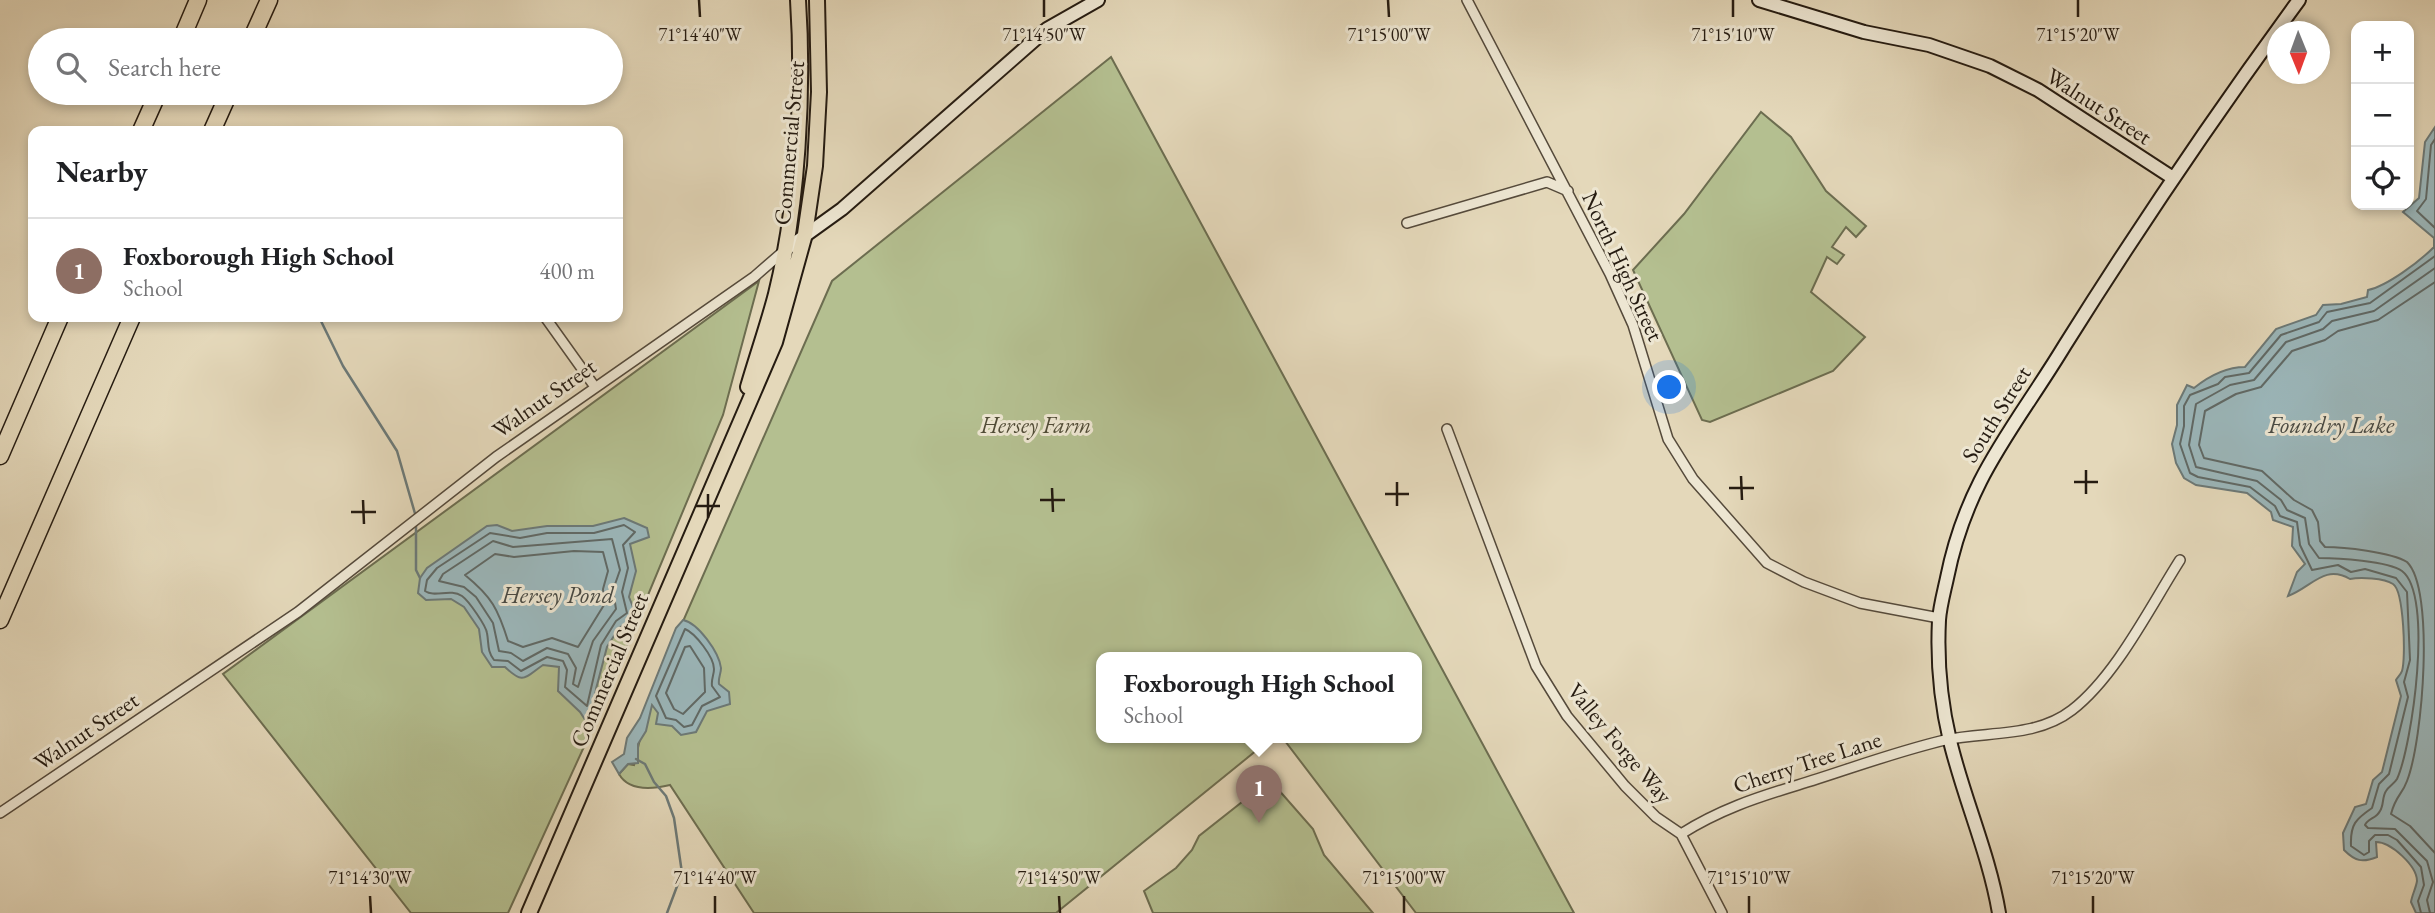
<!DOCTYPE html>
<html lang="en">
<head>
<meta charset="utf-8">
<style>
  body { margin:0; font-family:"EB Garamond",serif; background:#f2f2f2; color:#202124 }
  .controls { position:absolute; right:21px; top:21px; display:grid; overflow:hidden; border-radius:14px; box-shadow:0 4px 10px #0003 }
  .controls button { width:63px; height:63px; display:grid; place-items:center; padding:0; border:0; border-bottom:2px solid #e0e0e0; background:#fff; color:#202124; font:35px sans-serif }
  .compass { position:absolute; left:2267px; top:21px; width:63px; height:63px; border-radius:50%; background:#fff; box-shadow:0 4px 10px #0003; rotate:179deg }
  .you { position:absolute; left:1670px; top:388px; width:24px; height:24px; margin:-18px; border:5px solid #fff; border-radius:50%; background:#1a73e8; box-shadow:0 0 0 10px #1a73e833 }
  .badge { display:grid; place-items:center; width:46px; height:46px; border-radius:50%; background:#111827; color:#fff; font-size:23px; font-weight:700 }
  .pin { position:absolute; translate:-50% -58px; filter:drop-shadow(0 2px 4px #0008) }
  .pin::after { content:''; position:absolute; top:37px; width:24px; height:21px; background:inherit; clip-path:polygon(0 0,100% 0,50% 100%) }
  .popup { position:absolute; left:1096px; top:652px; width:326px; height:91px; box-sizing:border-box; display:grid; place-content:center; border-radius:14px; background:#fff; filter:drop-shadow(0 2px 5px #0005); font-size:23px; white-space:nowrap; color:#757577 }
  .popup b { font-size:26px; color:#202124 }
  .popup::after { content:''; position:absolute; left:50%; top:100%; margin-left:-14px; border:14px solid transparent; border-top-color:#fff }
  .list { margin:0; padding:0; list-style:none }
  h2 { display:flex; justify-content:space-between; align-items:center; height:91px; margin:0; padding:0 28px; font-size:30px }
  h2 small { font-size:23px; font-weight:400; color:#757577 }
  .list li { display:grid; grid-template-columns:46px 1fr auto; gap:21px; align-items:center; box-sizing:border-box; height:105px; padding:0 28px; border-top:2px solid #e0e0e0 }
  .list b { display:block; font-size:26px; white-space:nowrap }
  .list p { margin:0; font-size:23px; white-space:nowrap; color:#757577 }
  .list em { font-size:23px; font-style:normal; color:#757577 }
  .icon { flex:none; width:38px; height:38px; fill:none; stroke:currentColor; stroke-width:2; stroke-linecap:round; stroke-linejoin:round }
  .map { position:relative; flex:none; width:2435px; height:913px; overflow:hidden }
  .search { position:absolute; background:#fff; box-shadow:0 4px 10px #0003; left:28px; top:28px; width:595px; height:77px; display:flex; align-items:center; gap:18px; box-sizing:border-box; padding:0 24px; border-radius:38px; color:#757577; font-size:26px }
  .panel { position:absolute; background:#fff; box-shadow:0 4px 10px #0003; left:28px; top:126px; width:595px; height:196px; border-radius:14px }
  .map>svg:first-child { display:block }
  .green { fill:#b4bf90; stroke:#6c6d50; stroke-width:2 }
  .water { fill:#9bb7bb; stroke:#6c7977; stroke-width:2 }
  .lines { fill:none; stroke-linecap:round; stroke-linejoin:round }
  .shore { stroke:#606966; stroke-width:2 }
  .stream { stroke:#6c7977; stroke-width:2.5 }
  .street-casing { stroke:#554a3b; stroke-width:12 }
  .secondary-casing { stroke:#251b11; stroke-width:16 }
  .primary-casing { stroke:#251b11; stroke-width:18 }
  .highway-casing { stroke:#251b11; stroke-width:19 }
  .street { stroke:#ede6d2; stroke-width:9 }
  .secondary { stroke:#ede6d2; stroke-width:12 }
  .primary { stroke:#e4d8ba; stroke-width:14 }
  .highway { stroke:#e4d8ba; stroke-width:16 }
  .ticks { fill:none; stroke:#251b11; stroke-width:2.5 }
  .labels { text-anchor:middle; stroke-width:6; stroke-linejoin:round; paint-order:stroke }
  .street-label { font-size:23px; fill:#251b11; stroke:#ede6d2 }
  .park-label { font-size:23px; font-style:italic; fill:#504c37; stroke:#ede6d2 }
  .water-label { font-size:24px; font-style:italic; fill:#484a44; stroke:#ede6d2 }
  .ticks-label { font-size:18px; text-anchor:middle; fill:#251b11; stroke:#ede6d2; stroke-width:6; stroke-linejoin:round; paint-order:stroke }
</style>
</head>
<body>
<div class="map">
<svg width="2435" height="913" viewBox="0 0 2435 913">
  <rect width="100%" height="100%" fill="#e4d8ba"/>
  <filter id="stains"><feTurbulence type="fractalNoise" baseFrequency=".00286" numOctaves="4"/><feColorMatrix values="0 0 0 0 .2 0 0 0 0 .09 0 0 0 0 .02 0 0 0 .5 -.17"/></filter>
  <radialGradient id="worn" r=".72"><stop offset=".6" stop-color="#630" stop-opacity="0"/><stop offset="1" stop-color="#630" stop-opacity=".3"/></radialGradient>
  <path class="green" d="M1111 57 1574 913H1416L1282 737H1416V657H1102V737H1273L1056 913H754L670 785C653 789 629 792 619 774L628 764 634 765 640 739 635 731 832 281Z
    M1761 112 1791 137 1826 191 1866 226 1856 237 1846 227 1832 247 1844 255 1837 264 1827 257 1811 292 1865 337 1833 371 1710 422 1702 420 1633 270 1684 214Z
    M759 281 723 415 593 727 508 913H411L223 674Z
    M1261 787 1277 788 1313 829 1324 855 1373 913H1153L1144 891 1176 868 1192 850 1199 836Z"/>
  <path class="water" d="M2435 127V913H2416L2411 902C2412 895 2416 888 2417 881 2417 866 2391 842 2376 842L2377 857C2362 863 2355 861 2344 850L2343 833 2355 807 2366 804 2373 780 2382 772 2401 696 2396 680C2397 678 2401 674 2402 671 2406 659 2404 591 2393 584 2384 578 2360 577 2350 579 2324 564 2312 587 2288 596L2297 572 2305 564 2292 546 2293 527 2273 520 2271 512 2247 493 2196 485 2184 478 2176 463 2172 444 2177 425V405L2187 385 2194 388C2209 376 2226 367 2245 367L2276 329 2316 315 2323 305 2341 304 2367 297 2368 290C2387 286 2419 262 2434 247V238L2403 212 2419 198 2425 142Z
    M624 518 647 528 649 537 630 544 636 571 629 597 635 612 631 620 619 628 607 647 596 689 591 729 580 712 558 691 559 667 543 665C524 678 524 685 505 667H492L482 652 479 629 464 607 451 599 426 600 418 593 420 578 427 568 487 526 497 525 512 531 547 526H593Z
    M683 620C698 623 719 652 721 668 721 674 718 678 719 684L729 692 730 704 707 711 696 732 681 735 672 726 656 724 658 713 652 705 646 731 638 744V763L628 764 619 774 612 762 624 754 627 738 640 718 676 628Z"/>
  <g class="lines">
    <path class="shore" d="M2435 139 2431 145 2426 199 2417 211 2435 228
      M2435 282 2378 320 2338 331 2325 340 2292 351 2261 387 2236 394 2205 411 2199 445 2204 458 2262 471 2294 500 2312 510 2318 522 2320 541 2325 547C2343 547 2391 552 2407 562 2435 589 2423 740 2407 781 2402 795 2396 795 2391 814L2410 826 2435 853
      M624 525 635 532 623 545 628 568 622 592 627 613 616 621 601 645 587 706 565 687 567 670 563 661 547 657 521 671 508 661 494 660C487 651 489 644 487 633 486 626 469 601 462 596 450 588 435 598 425 591L427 580 437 568 490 533 520 538 547 533H594Z
      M612 539 620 570 613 590 616 609 593 641 578 687 573 684 576 668 568 654 547 648 523 661 511 653 499 651 493 623 476 597 464 587 439 581 443 574 493 541 513 547Z
      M574 551 603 552 608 571 603 589 604 605 578 647 552 638 523 647 508 641C498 609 492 597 465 575L495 554 514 557Z
      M685 629C695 633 714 657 714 669 714 675 711 679 712 686L720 697 702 706 692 725 684 727 676 720 666 718 656 696Z
      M690 646 704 668 705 692 683 714 674 709 666 693 685 647Z
      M2421 913 2418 901 2424 885 2421 867 2397 840 2388 835H2375L2369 841V852L2364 855 2351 846C2350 824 2356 819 2372 808L2379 784 2389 774 2408 697 2404 682 2410 660 2407 592 2396 578 2365 569 2351 572 2338 565 2312 570 2300 545 2297 522 2280 516 2275 506 2250 487 2198 477 2190 473 2180 444 2184 426V406L2190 395 2218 384 2225 377 2249 373 2281 335 2319 322 2327 312 2370 303 2435 256
      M2430 913 2427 900 2433 882 2427 861 2395 829 2368 828 2365 825C2368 818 2376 819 2380 811 2384 805 2382 797 2386 791 2389 786 2394 784 2397 779 2412 746 2434 595 2402 571 2388 561 2337 558 2319 558L2309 544 2305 518 2287 510 2281 500 2257 481 2196 467 2189 445 2196 404 2230 385 2254 380 2286 342 2323 329 2332 321 2374 311 2435 268"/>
    <path class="stream" d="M204 30 207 40
      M319 317 343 366 397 451 416 517
      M416 524V570L420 578
      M636 759 645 764 654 782 666 796 674 818 682 873 667 913"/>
    <g class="street-casing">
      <path id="street" d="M1467 0 1610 274 1633 325 1668 439 1693 479 1767 563 1804 582 1860 603 1939 618
        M1407 223 1547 182 1568 191
        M545 317 595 387
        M1447 429 1536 666 1567 716 1625 786 1656 817 1681 834 1722 913
        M0 813 298 612 496 457 754 277 785 250
        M1681 834C1719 810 1755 798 1798 785 1847 770 1894 752 1945 740 1987 731 2036 738 2072 710 2116 676 2150 607 2180 560"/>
    </g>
    <g class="secondary-casing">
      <path id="secondary" d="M1759 0 1864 32 1929 45 1990 66 2038 90 2173 178
        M785 250 842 209 1047 29 1098 0
        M1999 913C1989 854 1964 799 1950 741 1941 703 1937 659 1939 620 1940 606 1944 592 1947 578 1967 478 2014 429 2065 345 2139 227 2217 112 2299 0"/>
    </g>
    <g class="primary-casing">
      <path id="primary" d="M748 387C757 356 768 325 776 294 798 205 804 91 798 0
        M529 913 775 342 805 234 815 166 819 92 817 0"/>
    </g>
    <g class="highway-casing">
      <path id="highway" d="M181 40 198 0
        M251 40 269 0
        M141 131 158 93
        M212 131 229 93
        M0 456 60 317
        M0 620 132 317"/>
    </g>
    <use href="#street" class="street"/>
    <use href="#secondary" class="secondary"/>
    <use href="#primary" class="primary"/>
    <use href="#highway" class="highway"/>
  </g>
  <path class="ticks" d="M699 0 700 17M1044 0V17M1388 0 1389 17M1733 0V17M2078 0V17M2086 470V494M1741 476 1742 500M1397 482V506M2074 482H2098M1052 488 1053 512M1729 488H1754M708 494V518M1385 494H1409M363 500 364 524M1040 500H1065M696 506H720M351 512H376M370 896 371 913M715 896V913M1059 896 1060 913M1404 896V913M1749 896V913M2093 896V913"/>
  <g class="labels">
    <g class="street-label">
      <text transform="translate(2099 106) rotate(33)" y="8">Walnut Street</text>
      <text transform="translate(789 143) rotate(-85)" y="8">Commercial Street</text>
      <text transform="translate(1623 266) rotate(65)" y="8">North High Street</text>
      <text transform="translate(544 398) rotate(-35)" y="8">Walnut Street</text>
      <text transform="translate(1996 414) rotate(-58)" y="8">South Street</text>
      <text transform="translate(609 670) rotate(-67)" y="8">Commercial Street</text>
      <text transform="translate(86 731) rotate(-34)" y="8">Walnut Street</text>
      <text transform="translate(1620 743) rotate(50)" y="8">Valley Forge Way</text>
      <text transform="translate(1807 762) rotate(-18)" y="8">Cherry Tree Lane</text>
    </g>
    <g class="park-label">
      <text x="1036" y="433">Hersey Farm</text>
    </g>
    <g class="water-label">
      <text x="2331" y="433">Foundry Lake</text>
      <text x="558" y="603">Hersey Pond</text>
    </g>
  </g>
  <g class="ticks-label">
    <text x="700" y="41">71°14'40"W</text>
    <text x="1044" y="41">71°14'50"W</text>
    <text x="1389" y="41">71°15'00"W</text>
    <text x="1733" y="41">71°15'10"W</text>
    <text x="2078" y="41">71°15'20"W</text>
    <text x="370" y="884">71°14'30"W</text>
    <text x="715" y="884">71°14'40"W</text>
    <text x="1059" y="884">71°14'50"W</text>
    <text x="1404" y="884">71°15'00"W</text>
    <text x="1749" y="884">71°15'10"W</text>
    <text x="2093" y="884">71°15'20"W</text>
  </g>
  <rect width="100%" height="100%" filter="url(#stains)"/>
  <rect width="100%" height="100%" fill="url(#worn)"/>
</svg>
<div class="controls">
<button>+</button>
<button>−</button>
<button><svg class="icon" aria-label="locate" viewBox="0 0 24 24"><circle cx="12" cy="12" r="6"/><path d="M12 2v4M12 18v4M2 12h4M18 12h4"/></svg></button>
</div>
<svg class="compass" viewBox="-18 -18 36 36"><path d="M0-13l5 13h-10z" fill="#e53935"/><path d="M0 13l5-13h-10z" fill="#757577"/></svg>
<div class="you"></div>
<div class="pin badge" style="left:1259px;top:823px;background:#8d6e63">1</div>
<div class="popup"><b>Foxborough High School</b>School</div>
<div class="search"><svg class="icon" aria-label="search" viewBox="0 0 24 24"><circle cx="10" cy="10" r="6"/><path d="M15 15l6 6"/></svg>Search here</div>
<section class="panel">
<h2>Nearby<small></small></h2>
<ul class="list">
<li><span class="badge" style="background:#8d6e63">1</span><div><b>Foxborough High School</b><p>School</p></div><em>400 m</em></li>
</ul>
</section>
</div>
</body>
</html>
